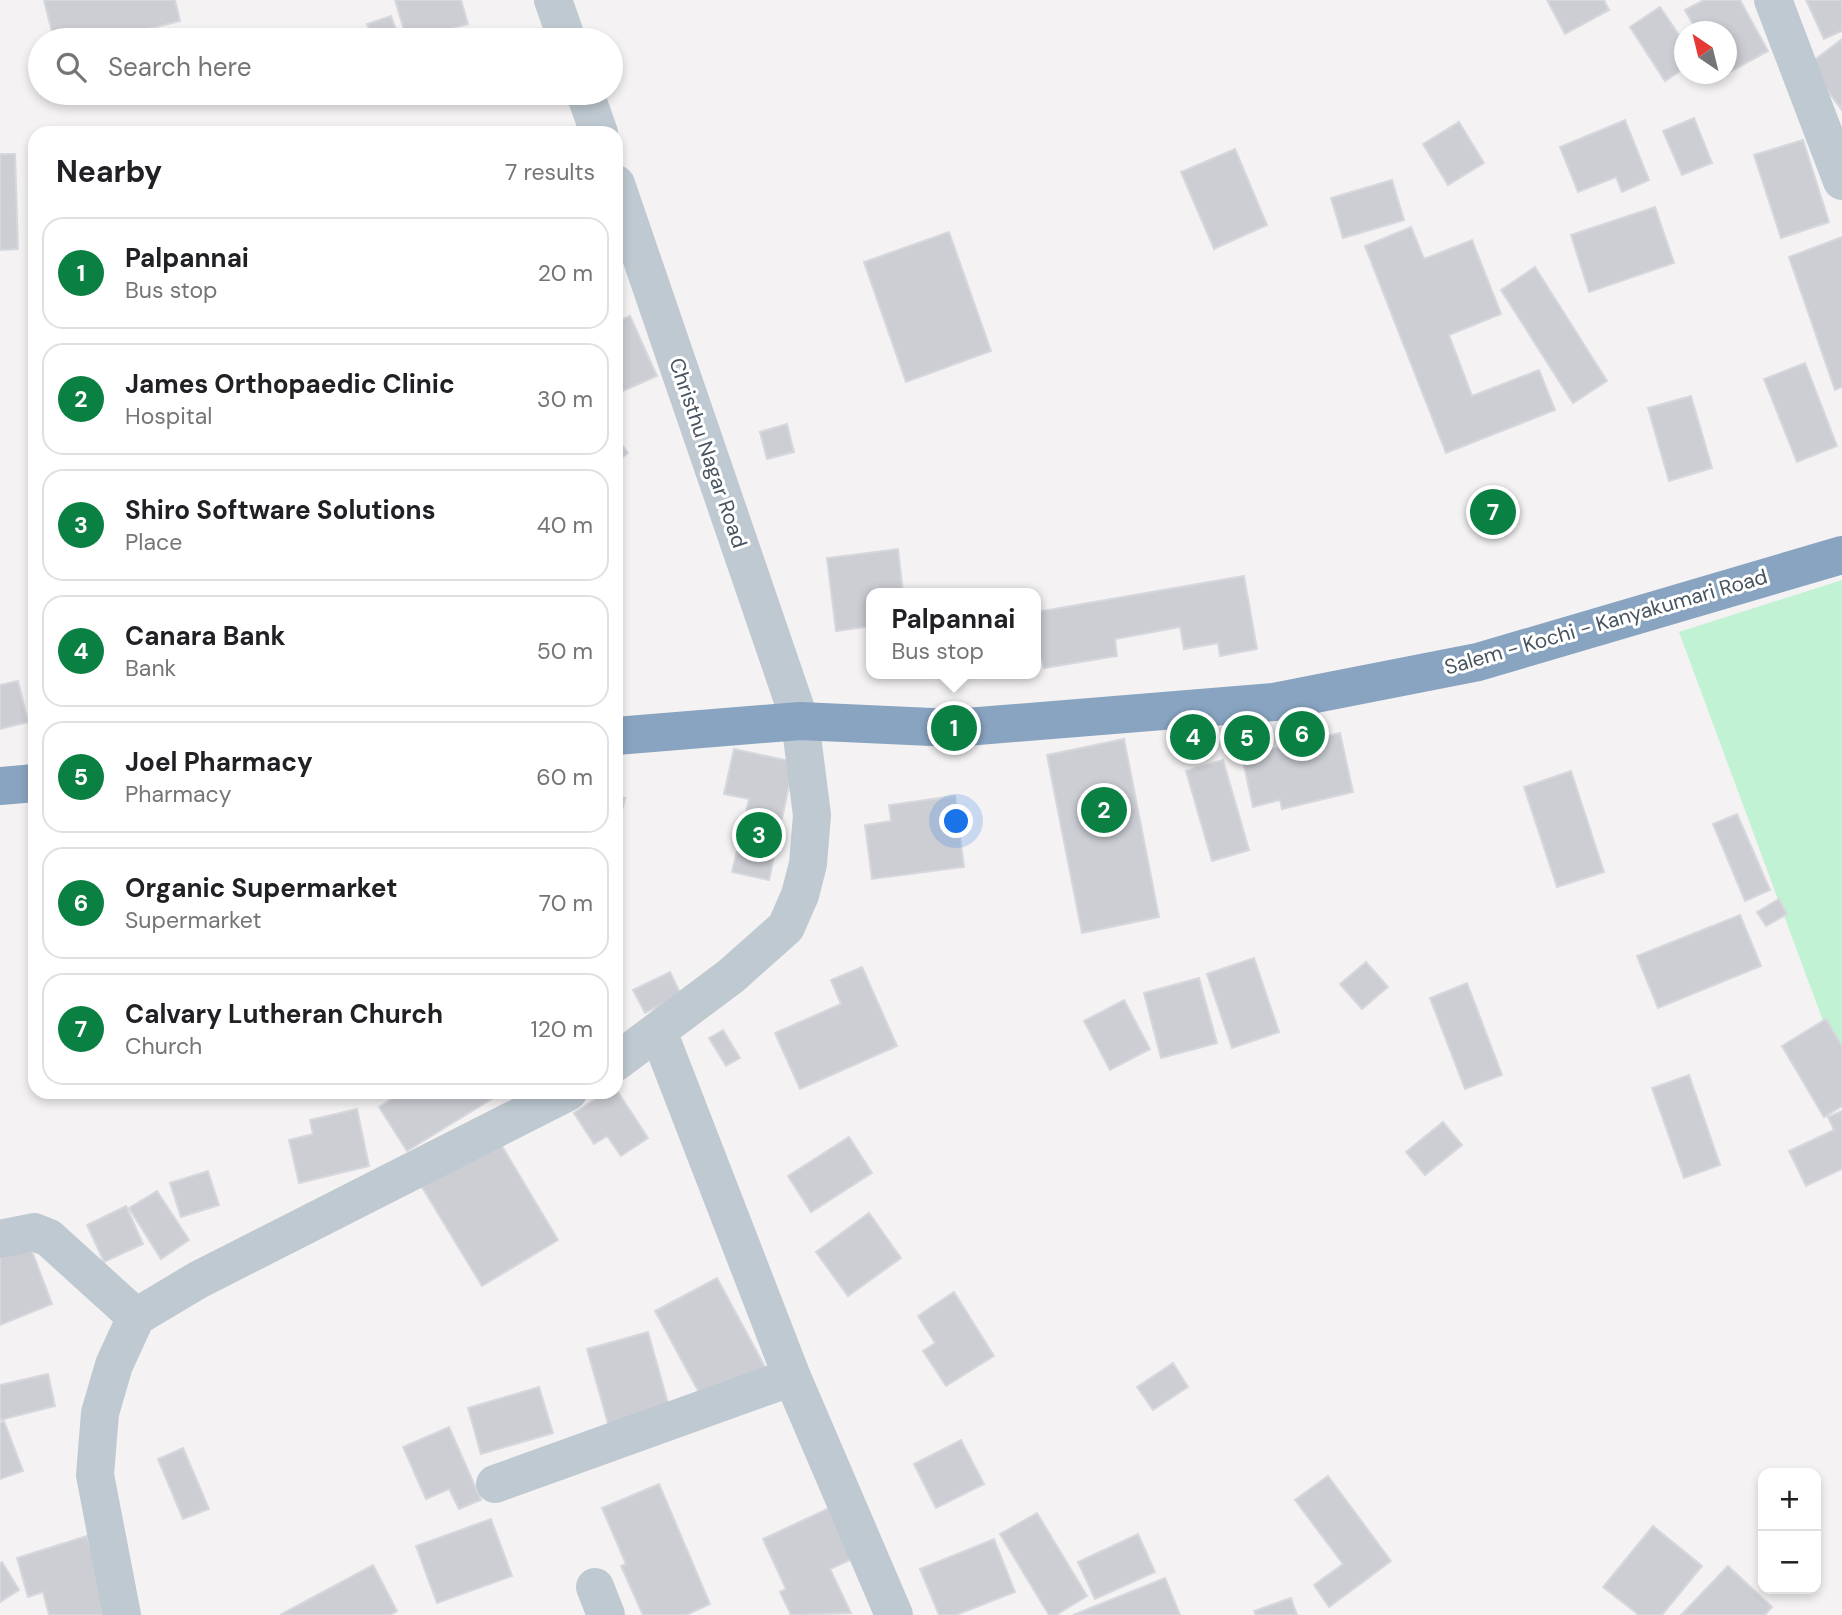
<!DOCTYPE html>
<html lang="en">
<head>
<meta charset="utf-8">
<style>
  body { margin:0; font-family:"DM Sans",sans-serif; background:#f2f2f2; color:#202124 }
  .controls { position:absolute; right:21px; bottom:21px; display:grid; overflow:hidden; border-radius:14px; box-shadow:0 4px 10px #0003 }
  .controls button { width:63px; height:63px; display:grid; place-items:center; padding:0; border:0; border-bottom:2px solid #e0e0e0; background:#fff; color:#202124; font:35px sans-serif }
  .compass { position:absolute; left:1674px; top:21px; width:63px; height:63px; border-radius:50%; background:#fff; box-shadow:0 4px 10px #0003; rotate:325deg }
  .you { position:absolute; left:957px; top:822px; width:24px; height:24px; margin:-18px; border:5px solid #fff; border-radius:50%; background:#1a73e8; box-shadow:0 0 0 10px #1a73e833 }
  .badge { display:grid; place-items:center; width:46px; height:46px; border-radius:50%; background:#0b8043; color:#fff; font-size:23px; font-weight:700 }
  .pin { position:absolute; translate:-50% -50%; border:4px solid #fff; box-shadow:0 2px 7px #0006 }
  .popup { position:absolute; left:866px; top:588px; width:175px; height:91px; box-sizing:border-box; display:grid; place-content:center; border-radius:14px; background:#fff; filter:drop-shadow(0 2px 5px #0005); font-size:23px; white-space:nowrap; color:#757577 }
  .popup b { font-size:26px; color:#202124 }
  .popup::after { content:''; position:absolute; left:50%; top:100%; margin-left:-14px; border:14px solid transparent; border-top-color:#fff }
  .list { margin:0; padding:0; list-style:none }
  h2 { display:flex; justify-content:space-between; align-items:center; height:91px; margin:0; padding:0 28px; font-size:30px }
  h2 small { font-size:23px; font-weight:400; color:#757577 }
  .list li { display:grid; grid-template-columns:46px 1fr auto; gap:21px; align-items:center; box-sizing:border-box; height:112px; margin:0 14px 14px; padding:0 14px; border:2px solid #e0e0e0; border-radius:21px }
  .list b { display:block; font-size:26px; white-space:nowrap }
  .list p { margin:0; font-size:23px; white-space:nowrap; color:#757577 }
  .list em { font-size:23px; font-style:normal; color:#757577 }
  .icon { flex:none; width:38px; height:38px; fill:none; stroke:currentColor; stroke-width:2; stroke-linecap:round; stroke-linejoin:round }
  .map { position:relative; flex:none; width:1842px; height:1615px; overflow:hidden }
  .search { position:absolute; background:#fff; box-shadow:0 4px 10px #0003; left:28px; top:28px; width:595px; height:77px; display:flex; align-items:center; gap:18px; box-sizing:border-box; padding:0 24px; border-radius:38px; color:#757577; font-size:26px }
  .panel { position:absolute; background:#fff; box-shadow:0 4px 10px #0003; left:28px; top:126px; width:595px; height:973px; border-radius:21px }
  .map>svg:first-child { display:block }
  .green { fill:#c0f2d3 }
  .building { fill:#ccced4; stroke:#d6d8dd; stroke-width:2 }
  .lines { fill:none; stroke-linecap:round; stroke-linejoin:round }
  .minor { stroke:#bfc9d1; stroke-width:38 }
  .highway { stroke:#88a4c1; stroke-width:38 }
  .labels { text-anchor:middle; stroke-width:6; stroke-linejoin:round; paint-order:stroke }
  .street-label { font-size:21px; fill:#485560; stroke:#fff }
</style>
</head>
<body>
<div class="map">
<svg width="1842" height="1615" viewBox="0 0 1842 1615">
  <rect width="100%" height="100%" fill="#f4f2f2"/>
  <path class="green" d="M1842 580V1072L1679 632Z"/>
  <path class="building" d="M44 0H175L180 21 102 40H54Z
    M395 0H461L468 24 407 40Z
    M1547 0H1604L1609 10 1565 34Z
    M1704 0H1740L1768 51 1722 76 1720 74H1727V32H1697L1685 10Z
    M1806 0H1842V31L1824 39Z
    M1660 7 1685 44V68L1665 81 1630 27Z
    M391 16 400 40H373L367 24Z
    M1842 39V110L1808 65Z
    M1694 118 1712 163 1682 175 1663 131Z
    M1625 120 1649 180 1622 192 1616 177 1578 192 1560 147Z
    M1459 122 1484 163 1448 185 1423 144Z
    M1803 140 1829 222 1781 238 1754 155Z
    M1235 149 1267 225 1214 249 1181 172Z
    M0 154H15L18 249 0 250Z
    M1392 180 1404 220 1343 238 1331 198Z
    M1655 207 1674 263 1589 292 1571 235Z
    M1411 227 1424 259 1472 240 1501 314 1449 335 1472 396 1539 370 1555 410 1446 453 1365 246Z
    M949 232 991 351 906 382 864 262Z
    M1842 237V387L1835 390 1789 257Z
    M1535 267 1607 381 1573 403 1501 290Z
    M630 316 657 376 616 394V322Z
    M1805 363 1837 446 1797 462 1764 379Z
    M1691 396 1712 468 1669 481 1648 408Z
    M787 424 794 452 767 459 760 432Z
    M616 437 628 453 616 462Z
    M898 549 903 593H872V626L836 631 827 558Z
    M1244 576 1257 649 1220 656 1218 643 1184 649 1180 627 1115 639 1117 656 1044 668 1042 660 1036 661V612Z
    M18 681 28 722 0 729V685Z
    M1340 733 1353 792 1282 809 1280 800 1253 807 1242 756Z
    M1124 739 1159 917 1082 933 1047 755Z
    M734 749 794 762 769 880 732 872 749 799 724 794Z
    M1223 760 1249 850 1212 861 1186 771Z
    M1571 771 1604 872 1557 887 1524 787Z
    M616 796 625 798 616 834Z
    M955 796 964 867 872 879 865 825 891 821 889 805Z
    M1737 814 1770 890 1745 901 1713 824Z
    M1779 899 1787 914 1766 926 1757 912Z
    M1740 915 1761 966 1658 1008 1637 956Z
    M1254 958 1279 1032 1232 1048 1207 974Z
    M1366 962 1388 987 1362 1009 1340 984Z
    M862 967 897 1046 800 1089 775 1033 841 1004 831 980Z
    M670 972 681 995 645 1013 633 990Z
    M1199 978 1217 1043 1161 1058 1144 993Z
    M1467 983 1502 1075 1465 1089 1430 998Z
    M1124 1000 1150 1049 1110 1070 1084 1021Z
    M1826 1019 1842 1046V1106L1824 1117 1782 1046Z
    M723 1030 740 1058 726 1066 709 1038Z
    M1689 1075 1720 1165 1684 1178 1652 1088Z
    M616 1089 648 1138 621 1156 607 1136 594 1144 574 1113 606 1092H616Z
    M402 1092H503L407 1151 379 1107Z
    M357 1109 369 1166 299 1183 289 1140 313 1134 310 1120Z
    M1842 1111V1169L1806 1186 1789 1151 1834 1130 1828 1117Z
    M1443 1122 1462 1145 1425 1175 1406 1152Z
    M849 1137 872 1173 811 1212 788 1176Z
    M499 1141 558 1240 482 1286 422 1187Z
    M208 1171 219 1205 181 1217 170 1183Z
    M157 1191 189 1240 161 1259 129 1208Z
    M126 1206 143 1244 104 1262 87 1225Z
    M869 1213 901 1258 848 1296 816 1252Z
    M30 1246 52 1304 0 1325V1258Z
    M717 1278 765 1367 703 1400 655 1311Z
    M954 1292 994 1356 946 1386 923 1351 935 1343 918 1316Z
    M648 1332 670 1410 609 1427 587 1349Z
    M1173 1363 1188 1387 1153 1410 1137 1387Z
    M48 1374 55 1406 0 1420V1385Z
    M539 1387 553 1433 481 1454 468 1408Z
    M4 1421 23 1471 0 1479V1423Z
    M449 1427 481 1500 459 1509 449 1489 426 1499 403 1447Z
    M961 1440 984 1484 936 1508 914 1464Z
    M183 1448 209 1509 183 1519 158 1459Z
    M1328 1476 1391 1561 1329 1607 1314 1585 1343 1564 1295 1500Z
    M659 1484 710 1604 686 1615H643L621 1566 626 1564 602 1508Z
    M840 1503 863 1554 830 1569 851 1613 791 1615 780 1592 786 1589 763 1539Z
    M1037 1513 1087 1596 1056 1615H1049L1000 1534Z
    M491 1519 512 1576 437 1603 416 1546Z
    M1653 1526 1702 1566 1662 1615H1639L1603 1587Z
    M1138 1534 1155 1572 1095 1599 1078 1562Z
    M87 1536 111 1615H49L43 1592 28 1597 17 1558Z
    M994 1539 1015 1592 956 1615H939L920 1569Z
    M2 1562 19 1590 0 1602V1563Z
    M373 1565 397 1611 390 1615H280Z
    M1728 1566 1772 1607 1765 1615H1681Z
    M1165 1578 1180 1615H1073Z
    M1291 1598 1297 1615H1256L1254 1611Z"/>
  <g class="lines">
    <path class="minor" d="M553 0 567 40
      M1773 0 1842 181
      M585 93 599 133
      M616 184 800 721 812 815 808 864 800 895 786 927 731 976 616 1062
      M658 1031 792 1377 894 1615
      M0 1239 34 1232 49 1238 136 1317
      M495 1484 792 1377
      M595 1587 606 1615
      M122 1615 95 1475 100 1413 114 1365 136 1317 198 1280 568 1092"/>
    <path class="highway" d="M616 736 800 721 954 728 1274 702 1478 662 1842 555
      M0 786 35 783"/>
  </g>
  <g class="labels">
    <g class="street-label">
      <text transform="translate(708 453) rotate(71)" y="7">Christhu Nagar Road</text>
      <text transform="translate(1606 622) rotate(-16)" y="7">Salem - Kochi - Kanyakumari Road</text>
    </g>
  </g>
</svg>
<div class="controls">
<button>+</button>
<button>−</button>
</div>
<svg class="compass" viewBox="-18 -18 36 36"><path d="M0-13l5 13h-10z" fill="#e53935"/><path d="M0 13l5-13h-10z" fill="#757577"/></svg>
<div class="you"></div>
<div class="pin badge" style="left:954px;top:728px">1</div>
<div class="popup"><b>Palpannai</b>Bus stop</div>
<div class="pin badge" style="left:1104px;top:810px">2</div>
<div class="pin badge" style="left:759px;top:835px">3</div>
<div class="pin badge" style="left:1193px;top:737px">4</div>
<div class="pin badge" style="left:1247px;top:738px">5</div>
<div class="pin badge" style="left:1302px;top:734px">6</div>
<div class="pin badge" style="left:1493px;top:512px">7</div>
<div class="search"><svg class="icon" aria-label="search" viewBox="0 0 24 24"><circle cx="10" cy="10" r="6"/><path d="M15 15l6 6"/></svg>Search here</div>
<section class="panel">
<h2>Nearby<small>7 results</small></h2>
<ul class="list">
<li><span class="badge">1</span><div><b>Palpannai</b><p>Bus stop</p></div><em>20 m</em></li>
<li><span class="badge">2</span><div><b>James Orthopaedic Clinic</b><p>Hospital</p></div><em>30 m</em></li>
<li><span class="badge">3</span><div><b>Shiro Software Solutions</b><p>Place</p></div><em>40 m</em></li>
<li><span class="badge">4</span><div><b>Canara Bank</b><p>Bank</p></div><em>50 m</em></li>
<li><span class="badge">5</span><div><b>Joel Pharmacy</b><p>Pharmacy</p></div><em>60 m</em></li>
<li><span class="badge">6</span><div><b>Organic Supermarket</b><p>Supermarket</p></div><em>70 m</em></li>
<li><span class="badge">7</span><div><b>Calvary Lutheran Church</b><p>Church</p></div><em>120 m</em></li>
</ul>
</section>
</div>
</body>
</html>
